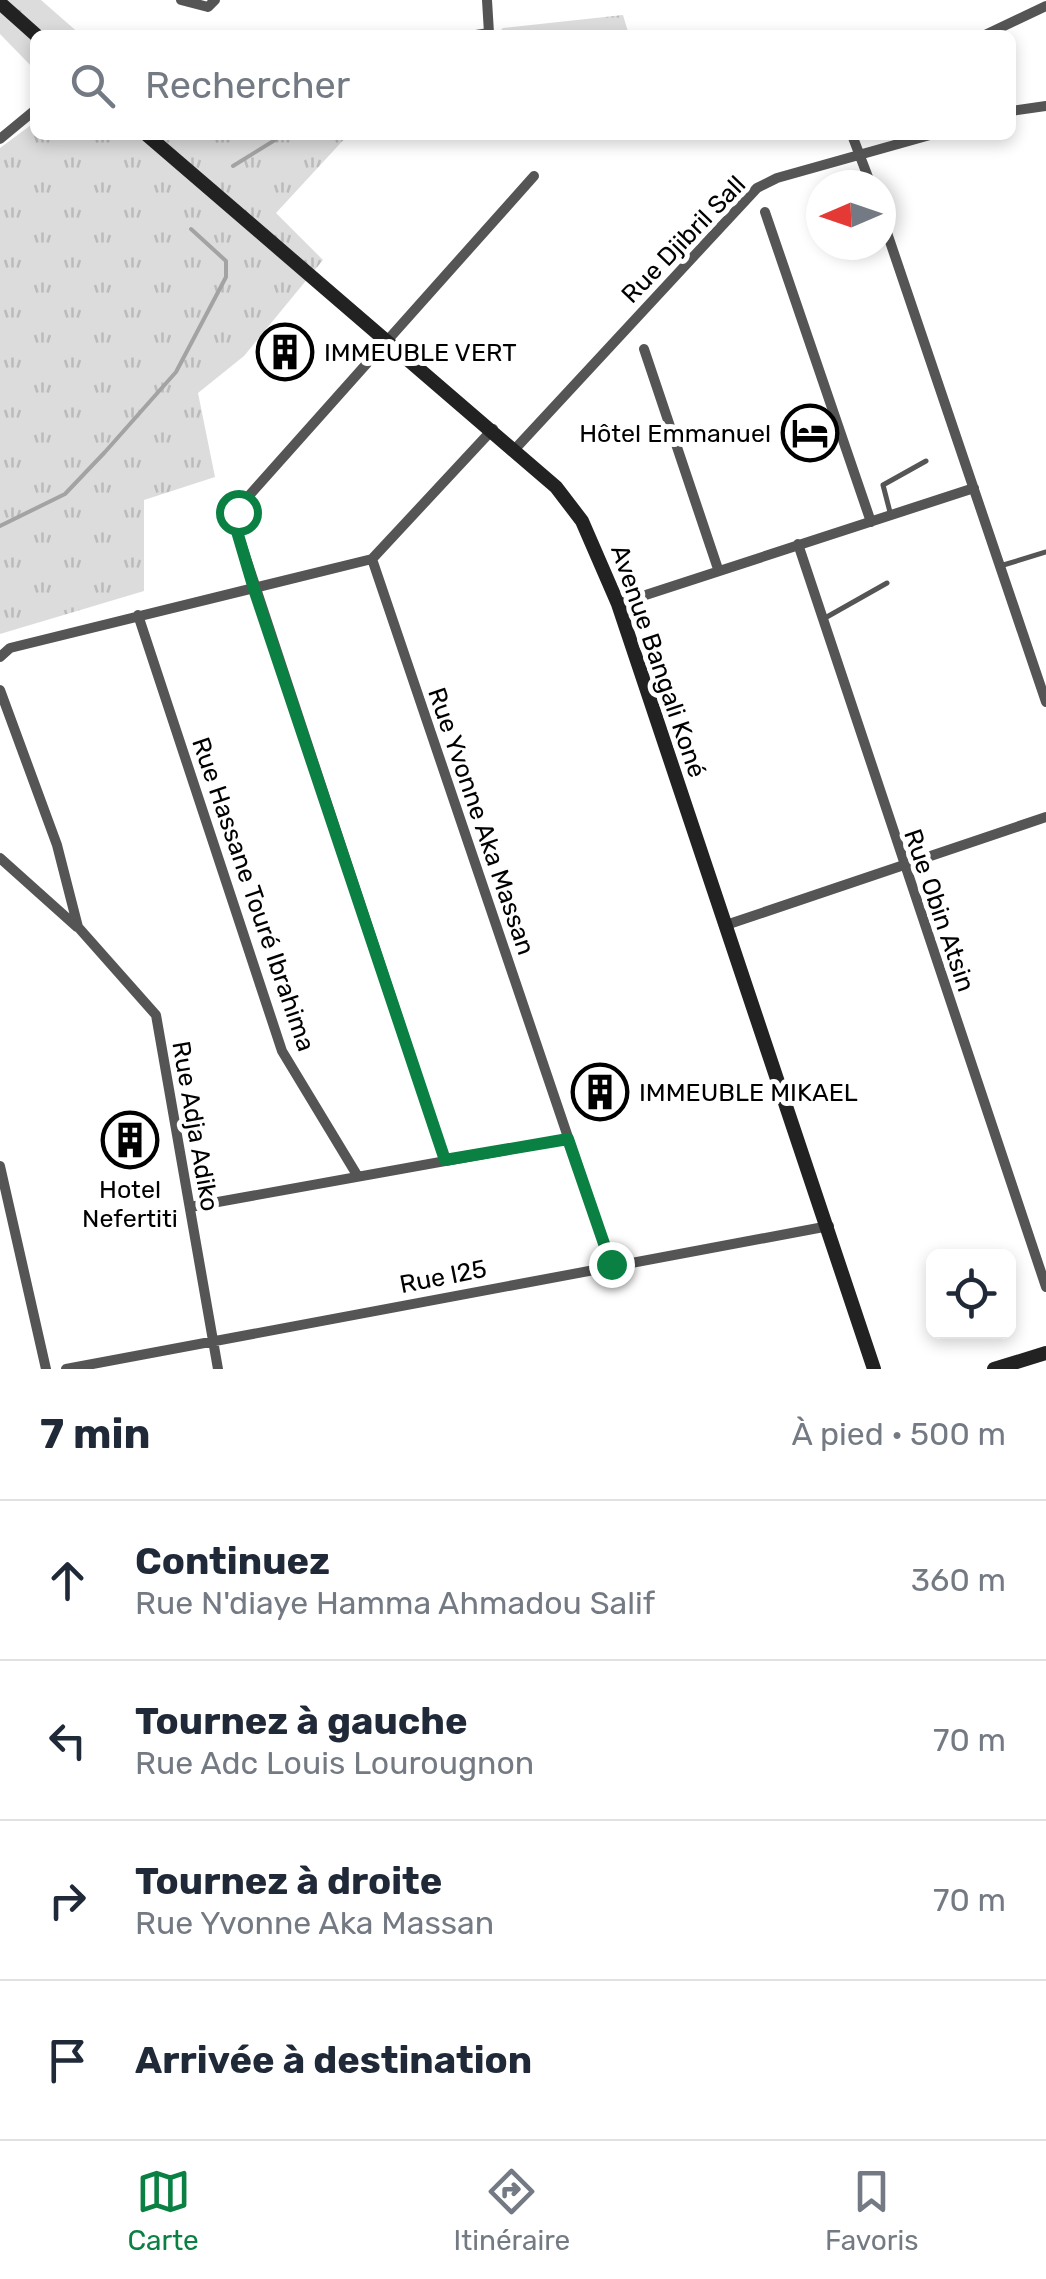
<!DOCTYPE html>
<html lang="fr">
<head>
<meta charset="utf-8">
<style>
  body { margin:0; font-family:Rubik,sans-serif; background:#f2f2f3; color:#1f2937 }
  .controls { position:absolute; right:30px; bottom:30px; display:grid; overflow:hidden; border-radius:15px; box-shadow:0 5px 15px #0003 }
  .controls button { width:90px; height:90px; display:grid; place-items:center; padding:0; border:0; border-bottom:2px solid #e0e1e3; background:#fff; color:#1f2937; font:50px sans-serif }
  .compass { position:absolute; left:806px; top:170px; width:90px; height:90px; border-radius:50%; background:#fff; box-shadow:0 5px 15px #0003; rotate:268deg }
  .stop { position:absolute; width:30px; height:30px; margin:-22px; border:8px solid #0b8043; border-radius:50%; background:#fff }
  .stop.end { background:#0b8043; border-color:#fff; box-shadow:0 2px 10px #0008 }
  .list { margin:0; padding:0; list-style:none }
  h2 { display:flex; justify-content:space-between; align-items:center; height:130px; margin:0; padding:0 40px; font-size:42px }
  h2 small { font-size:32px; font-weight:400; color:#747a83 }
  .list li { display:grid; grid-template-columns:65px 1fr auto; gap:30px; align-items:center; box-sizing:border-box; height:160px; padding:0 40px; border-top:2px solid #e0e1e3 }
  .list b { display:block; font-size:38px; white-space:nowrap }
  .list p { margin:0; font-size:32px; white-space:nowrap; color:#747a83 }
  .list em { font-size:32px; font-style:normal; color:#747a83 }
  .icon { flex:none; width:55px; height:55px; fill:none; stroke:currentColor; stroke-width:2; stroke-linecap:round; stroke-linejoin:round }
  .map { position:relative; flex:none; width:1046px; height:1369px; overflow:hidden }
  .search { position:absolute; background:#fff; box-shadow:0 5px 15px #0003; left:30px; right:30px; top:30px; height:110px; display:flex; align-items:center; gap:25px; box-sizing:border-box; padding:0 35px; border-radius:15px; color:#747a83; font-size:38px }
  .sheet { height:770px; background:#fff }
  nav { display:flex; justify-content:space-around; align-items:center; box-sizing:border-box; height:140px; border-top:2px solid #e0e1e3; background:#fff; font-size:28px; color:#747a83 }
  nav a { display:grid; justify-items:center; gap:5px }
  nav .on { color:#0b8043 }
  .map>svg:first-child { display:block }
  .grass { fill:url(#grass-tufts) }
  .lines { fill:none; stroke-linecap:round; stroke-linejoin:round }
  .stream { stroke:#a3a3a3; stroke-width:4 }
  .lane { stroke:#555; stroke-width:5 }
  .street { stroke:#555; stroke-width:10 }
  .secondary { stroke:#222; stroke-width:14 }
  .route { stroke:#0b8043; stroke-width:12 }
  .labels { text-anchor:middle; stroke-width:10; stroke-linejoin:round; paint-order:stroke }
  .street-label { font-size:25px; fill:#000; stroke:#fff }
  .poi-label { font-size:25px; fill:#000; stroke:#fff; text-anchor:start }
</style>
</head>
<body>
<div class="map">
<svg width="1046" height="1369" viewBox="0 0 1046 1369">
  <defs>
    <pattern id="grass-tufts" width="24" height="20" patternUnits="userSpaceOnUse" patternTransform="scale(2.5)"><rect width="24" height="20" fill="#dcdcdc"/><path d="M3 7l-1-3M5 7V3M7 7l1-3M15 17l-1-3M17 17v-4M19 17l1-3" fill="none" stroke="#bbb"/></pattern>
  </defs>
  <rect width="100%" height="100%" fill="#fff"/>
  <path class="grass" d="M0 0H41L81 35H35V70L0 34Z
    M623 15 629 35H496L503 28Z
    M35 122V135H348L276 213 323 260 244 356 198 393 215 477 144 500V591L0 634V148Z"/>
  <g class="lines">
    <path class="stream" d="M233 166 283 135
      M0 526 65 494 105 452 176 372 226 277V261L191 229"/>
    <path class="lane" d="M890 512 883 485 926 461
      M1000 566 1046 552
      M825 618 887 583"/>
    <path class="street" d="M181 0 208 7 215 0
      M476 35 489 33 487 0
      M985 35 1046 6
      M1011 111 1046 106
      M852 135 871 185
      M0 139 35 110
      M765 212 871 522
      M881 215 1046 702
      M644 349 718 569
      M493 429 372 559 611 1264
      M515 449 757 188 777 178 930 135
      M798 544 1046 1287
      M618 604 974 488
      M138 615 282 1051 357 1175
      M0 657 10 648 372 559
      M0 690 57 845 78 927 156 1015 218 1369
      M0 858 77 927
      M726 925 1046 817
      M445 1160 236 528 238 512 246 499 534 176
      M0 1166 46 1369
      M190 1207 568 1139
      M66 1369 829 1226"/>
    <path class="secondary" d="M0 3 36 35
      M147 135 556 487 582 521 618 604 874 1369
      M994 1369 1046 1353"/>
  </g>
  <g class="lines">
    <path class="route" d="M238 512 236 528 254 589 445 1160 568 1139 611 1264"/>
  </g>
  <defs>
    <g id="building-ring" transform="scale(2.875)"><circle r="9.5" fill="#fff" stroke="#000" stroke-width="1.5"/><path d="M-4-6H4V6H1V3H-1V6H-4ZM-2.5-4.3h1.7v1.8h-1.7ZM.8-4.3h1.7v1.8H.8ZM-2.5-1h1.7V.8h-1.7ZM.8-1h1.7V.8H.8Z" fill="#000"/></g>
    <g id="hotel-ring" transform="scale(2.875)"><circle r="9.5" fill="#fff" stroke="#000" stroke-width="1.5"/><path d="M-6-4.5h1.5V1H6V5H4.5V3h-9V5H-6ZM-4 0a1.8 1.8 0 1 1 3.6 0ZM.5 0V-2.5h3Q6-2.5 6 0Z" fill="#000"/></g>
  </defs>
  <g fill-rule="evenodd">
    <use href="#building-ring" x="285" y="352"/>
    <use href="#hotel-ring" x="810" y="433"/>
    <use href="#building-ring" x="600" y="1092"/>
    <use href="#building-ring" x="130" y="1140"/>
  </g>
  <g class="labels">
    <g class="street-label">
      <text transform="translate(683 239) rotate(-46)" y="9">Rue Djibril Sall</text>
      <text transform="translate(659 661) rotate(71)" y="9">Avenue Bangali Koné</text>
      <text transform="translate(482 821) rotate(71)" y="9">Rue Yvonne Aka Massan</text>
      <text transform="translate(254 894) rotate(71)" y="9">Rue Hassane Touré Ibrahima</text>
      <text transform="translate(940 910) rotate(71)" y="9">Rue Obin Atsin</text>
      <text transform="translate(196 1126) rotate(80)" y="9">Rue Adja Adiko</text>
      <text transform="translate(443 1276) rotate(-11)" y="9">Rue I25</text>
    </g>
    <g class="poi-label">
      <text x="324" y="361">IMMEUBLE VERT</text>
      <text x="771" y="442" text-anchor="end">Hôtel Emmanuel</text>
      <text x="639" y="1101">IMMEUBLE MIKAEL</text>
      <text x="130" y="1198" text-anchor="middle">Hotel<tspan x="130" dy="29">Nefertiti</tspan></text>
    </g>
  </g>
</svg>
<div class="controls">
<button><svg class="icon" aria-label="locate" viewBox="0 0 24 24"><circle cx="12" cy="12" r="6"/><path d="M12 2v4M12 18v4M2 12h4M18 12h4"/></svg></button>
</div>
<svg class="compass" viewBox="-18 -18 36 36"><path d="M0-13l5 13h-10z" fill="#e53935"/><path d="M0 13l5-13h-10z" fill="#747a83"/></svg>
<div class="stop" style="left:238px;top:512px"></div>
<div class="stop end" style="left:611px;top:1264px"></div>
<div class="search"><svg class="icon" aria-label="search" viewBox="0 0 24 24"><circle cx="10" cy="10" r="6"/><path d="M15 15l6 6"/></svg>Rechercher</div>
</div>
<section class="sheet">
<h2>7 min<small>À pied · 500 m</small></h2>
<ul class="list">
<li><svg class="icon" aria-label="ahead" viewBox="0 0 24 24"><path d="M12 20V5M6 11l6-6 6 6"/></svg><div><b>Continuez</b><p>Rue N'diaye Hamma Ahmadou Salif</p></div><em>360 m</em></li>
<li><svg class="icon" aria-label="left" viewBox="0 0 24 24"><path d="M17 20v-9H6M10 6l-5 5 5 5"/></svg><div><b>Tournez à gauche</b><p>Rue Adc Louis Lourougnon</p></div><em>70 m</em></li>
<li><svg class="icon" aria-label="right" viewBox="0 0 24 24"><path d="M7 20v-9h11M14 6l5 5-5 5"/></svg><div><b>Tournez à droite</b><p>Rue Yvonne Aka Massan</p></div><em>70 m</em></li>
<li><svg class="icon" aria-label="arrive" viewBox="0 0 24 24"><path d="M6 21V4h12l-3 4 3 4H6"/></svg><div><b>Arrivée à destination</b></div></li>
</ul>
</section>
<nav>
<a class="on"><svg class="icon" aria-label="map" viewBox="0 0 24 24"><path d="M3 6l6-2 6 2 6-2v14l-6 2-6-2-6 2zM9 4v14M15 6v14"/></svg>Carte</a>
<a><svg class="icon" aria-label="directions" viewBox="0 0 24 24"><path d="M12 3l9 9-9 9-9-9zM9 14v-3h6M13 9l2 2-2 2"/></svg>Itinéraire</a>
<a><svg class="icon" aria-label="saved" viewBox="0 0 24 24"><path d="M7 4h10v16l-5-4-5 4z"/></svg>Favoris</a>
</nav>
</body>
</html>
